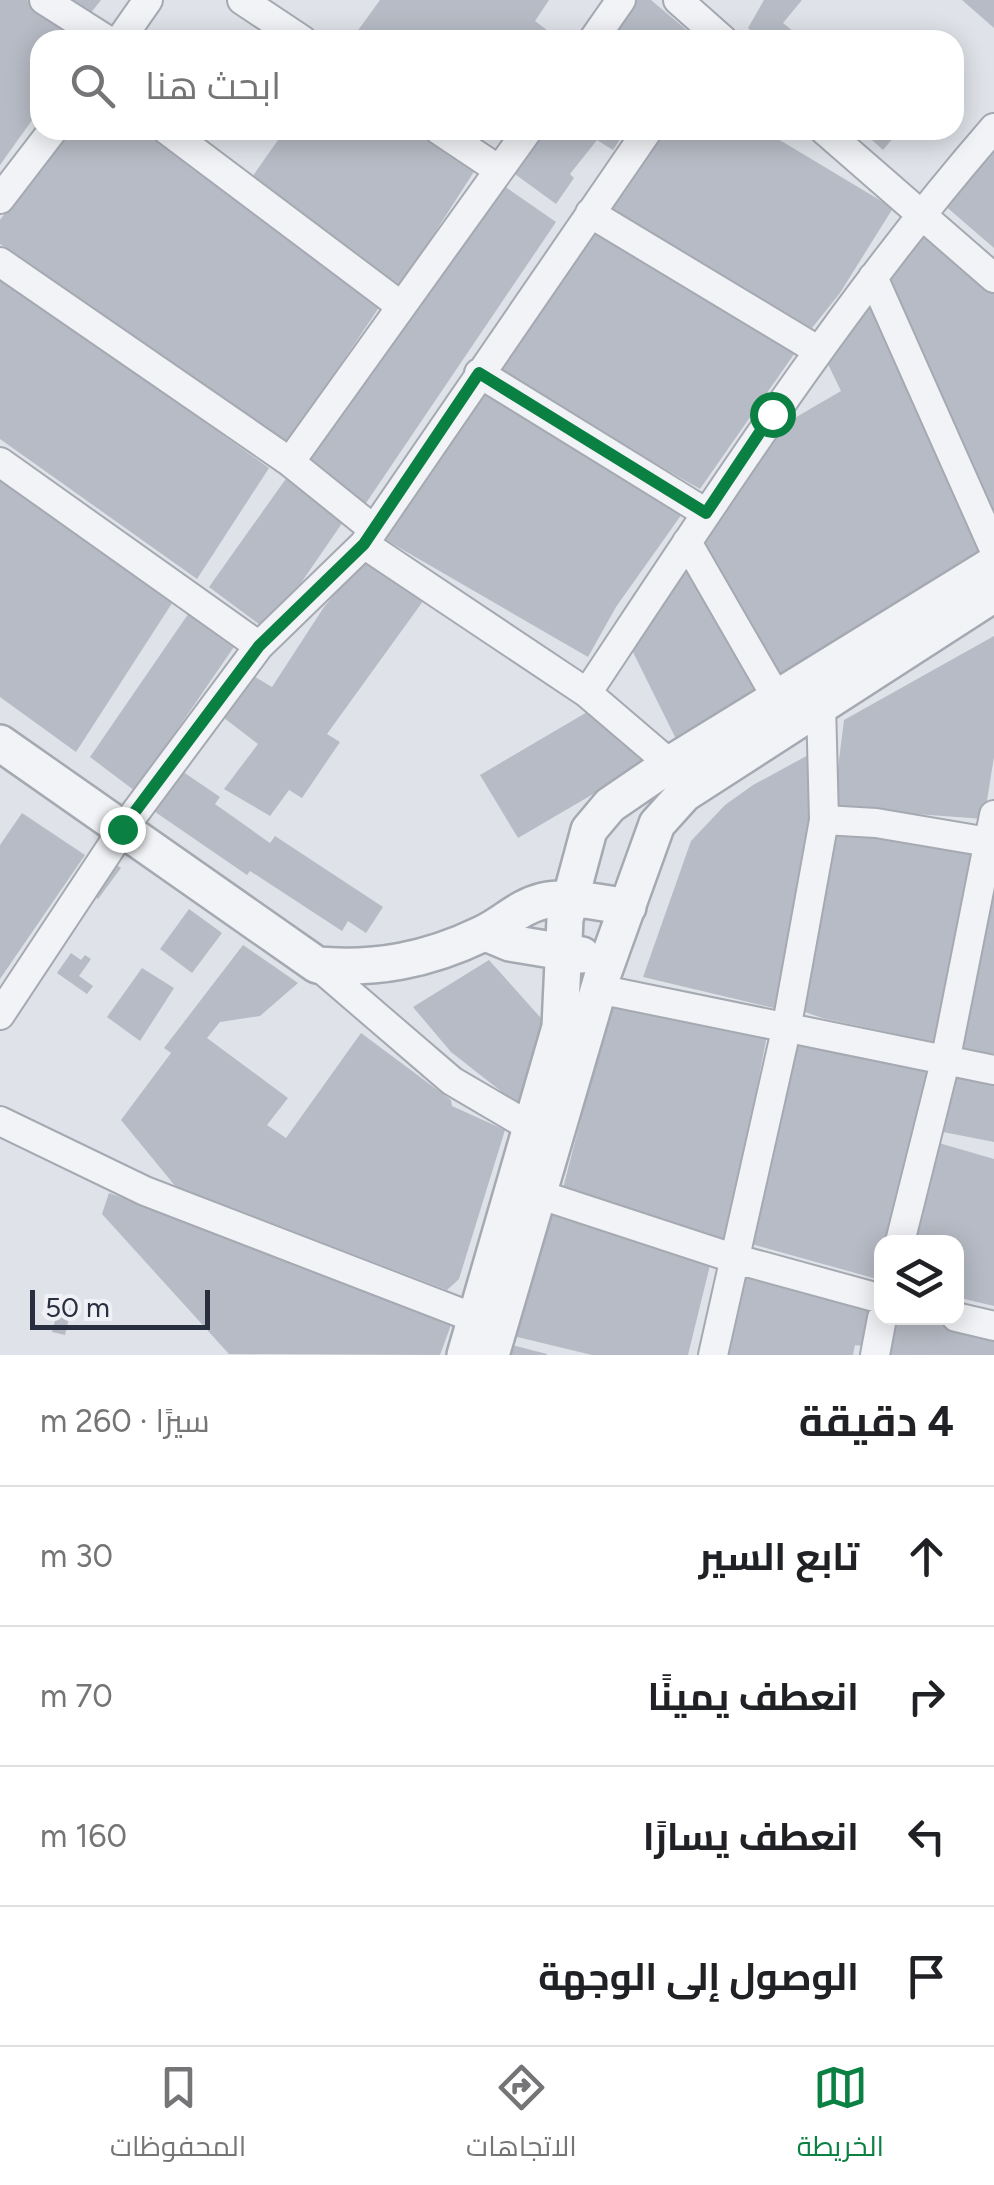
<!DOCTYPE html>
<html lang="ar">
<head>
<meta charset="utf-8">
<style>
  body { margin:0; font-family:Figtree,Cairo,sans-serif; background:#f2f2f2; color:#202124; direction:rtl }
  .controls { position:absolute; right:30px; bottom:30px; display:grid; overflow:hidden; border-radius:20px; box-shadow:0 5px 25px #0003 }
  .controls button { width:90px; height:90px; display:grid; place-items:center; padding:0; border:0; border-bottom:2px solid #e0e0e0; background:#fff; color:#202124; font:50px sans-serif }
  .scale { position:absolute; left:30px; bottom:25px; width:180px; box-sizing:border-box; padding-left:10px; border:5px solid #292f3f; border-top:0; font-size:28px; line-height:35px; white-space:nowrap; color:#292f3f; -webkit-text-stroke:8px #eff1f6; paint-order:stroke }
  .stop { position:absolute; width:30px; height:30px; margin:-22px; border:8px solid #0b8043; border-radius:50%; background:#fff }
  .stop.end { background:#0b8043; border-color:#fff; box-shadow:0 2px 10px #0008 }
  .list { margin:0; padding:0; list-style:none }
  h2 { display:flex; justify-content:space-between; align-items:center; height:130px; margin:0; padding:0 40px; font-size:42px }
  h2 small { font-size:32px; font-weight:400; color:#757577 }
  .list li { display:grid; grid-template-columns:65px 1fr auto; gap:30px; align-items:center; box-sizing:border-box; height:140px; padding:0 40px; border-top:2px solid #e0e0e0 }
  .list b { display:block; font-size:38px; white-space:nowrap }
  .list em { font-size:32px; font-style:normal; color:#757577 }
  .icon { flex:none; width:55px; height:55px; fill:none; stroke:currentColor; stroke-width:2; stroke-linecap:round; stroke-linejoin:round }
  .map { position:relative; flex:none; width:994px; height:1355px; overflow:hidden; direction:ltr }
  .search { position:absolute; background:#fff; box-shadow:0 5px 25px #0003; left:30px; right:30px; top:30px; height:110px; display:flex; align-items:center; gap:25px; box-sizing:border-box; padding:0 35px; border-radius:30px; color:#757577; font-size:38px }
  .sheet { height:690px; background:#fff }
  nav { display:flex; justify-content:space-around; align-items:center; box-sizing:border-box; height:140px; border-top:2px solid #e0e0e0; background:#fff; font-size:28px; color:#757577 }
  nav a { display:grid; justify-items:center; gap:5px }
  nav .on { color:#0b8043 }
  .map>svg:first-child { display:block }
  .building { fill:#b7bbc5 }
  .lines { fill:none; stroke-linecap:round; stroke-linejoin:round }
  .minor-casing { stroke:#a5a9b2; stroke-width:32 }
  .tertiary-casing { stroke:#a5a9b2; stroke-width:40 }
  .minor { stroke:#f2f3f6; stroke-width:28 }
  .tertiary { stroke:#f2f3f6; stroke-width:35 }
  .route { stroke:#0b8043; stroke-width:12 }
</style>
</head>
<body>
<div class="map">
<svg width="994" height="1355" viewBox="0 0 994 1355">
  <rect width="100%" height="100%" fill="#dfe2e8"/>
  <path class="building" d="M0 0H27L86 40H40V109L0 165Z
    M57 0H101L86 19Z
    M380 0H549L535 21 560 40H351Z
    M626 0H651L689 32 684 40H596Z
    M764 0H802L783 23 804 40H761L748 28Z
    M962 0H994V28Z
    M66 130H147L382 303 285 447 0 244V220Z
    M285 130H426L477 167 400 287 250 180Z
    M531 130H626L613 150 597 140 570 174 574 178 556 204 504 166Z
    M659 130H763L893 208 840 293 812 328 606 209Z
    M861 130H900L883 150Z
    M994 130V248L936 198Z
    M497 181 556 222 364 506 301 456Z
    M594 228 799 347 700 489 491 371Z
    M906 238H924L958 264 963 262 994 291V526L883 264Z
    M0 276 269 468 197 579 0 439Z
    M871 292 985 555 782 679 696 535 774 430 841 391 823 354Z
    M476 385 684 511 616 607 588 657 379 536Z
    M0 470 176 597 76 752 0 697Z
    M290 473 347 516 268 631 209 587Z
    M687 554 766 694 680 747 628 642Z
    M362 561 426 597 327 734 340 742 302 798 289 790 270 816 224 789 258 744 215 711 245 671 272 687 324 607Z
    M193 607 238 641 135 791 90 757Z
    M994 636V757L984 819 833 808 844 720Z
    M594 708 648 762 518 838 480 775Z
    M825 746 782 1010 643 977 691 841 725 805 753 785Z
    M173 765 220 797 215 804 270 843 275 836 383 907 366 933 348 921 342 931 250 871 247 875 145 805Z
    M22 813 85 855 0 979V845Z
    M831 822 975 850 933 1042 822 1018 791 1007Z
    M107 857 121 868 98 899 84 889Z
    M992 896H994V1054L958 1048Z
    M189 909 222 933 192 973 160 949Z
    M243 945 298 983 260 1016 220 1022 207 1038 288 1098 267 1125 286 1138 361 1033 451 1100 452 1106 505 1130 459 1279 447 1290 176 1187 121 1120 171 1053 164 1048Z
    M71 953 81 960 85 955 91 959 79 976 93 986 87 994 57 973Z
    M489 960 548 1026 520 1106 451 1052 413 1007Z
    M142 968 174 988 140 1041 107 1017Z
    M611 1003 767 1035 728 1243 562 1192Z
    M791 1036 930 1068 886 1242H882L877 1279 751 1244Z
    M953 1064 994 1072V1142L943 1132Z
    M932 1141 994 1159V1306L956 1297V1242H909Z
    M109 1193 455 1314 440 1355 229 1354 102 1214Z
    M544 1213 712 1257 688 1355H592L509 1335Z
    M746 1269 872 1304 862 1346 855 1345 853 1355H722Z
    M59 1306 71 1309 65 1335 52 1332Z
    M891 1318H940L994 1331V1355H882Z
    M508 1344 547 1354V1355H504Z"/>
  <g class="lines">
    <g class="minor-casing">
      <path id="minor" d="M44 0 107 40
        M242 0 302 40
        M678 0 723 40
        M120 40 148 0
        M593 40 621 0
        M167 130 401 306
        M439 130 499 170
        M824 130 994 278
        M0 199 53 130
        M590 213 819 351
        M0 262 290 462 372 528
        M873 277 994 549
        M479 373 706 513
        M0 462 259 646 364 544 648 130
        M290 462 528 130
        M687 542 778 700
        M364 544 587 693
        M670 764 587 693C716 499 841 304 994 128
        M824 820 876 823 994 843
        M317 965 452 1081 534 1129
        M598 989 994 1070
        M0 1015 123 829 259 646
        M0 1121 145 1191 477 1319
        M541 1195 736 1259 882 1299
        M900 1242 945 1062 994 815
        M956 1317 994 1326
        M713 1355 786 1030 824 820 821 704
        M875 1355 882 1318"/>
    </g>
    <g class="tertiary-casing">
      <path id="tertiary" d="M0 743 317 965C376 970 428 960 482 934 504 924 518 907 543 901 570 895 601 903 628 907
        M486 933 510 943 582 955
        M465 1355 560 1027 565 919 589 830 610 805 670 764 994 564
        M491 1355 603 974 657 824 684 794 994 594"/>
    </g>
    <use href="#minor" class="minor"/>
    <use href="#tertiary" class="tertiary"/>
  </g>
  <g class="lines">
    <path class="route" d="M122 829 259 646 364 544 479 373 706 513 772 414"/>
  </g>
</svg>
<div class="controls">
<button><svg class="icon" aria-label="layers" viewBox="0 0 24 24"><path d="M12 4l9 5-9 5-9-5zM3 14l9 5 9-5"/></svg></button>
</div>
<div class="scale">50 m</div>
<div class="stop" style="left:772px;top:414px"></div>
<div class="stop end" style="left:122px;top:829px"></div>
<div class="search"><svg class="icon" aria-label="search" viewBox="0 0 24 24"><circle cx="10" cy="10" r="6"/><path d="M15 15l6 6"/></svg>ابحث هنا</div>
</div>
<section class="sheet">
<h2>4 دقيقة<small>سيرًا · 260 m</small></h2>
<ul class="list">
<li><svg class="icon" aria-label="ahead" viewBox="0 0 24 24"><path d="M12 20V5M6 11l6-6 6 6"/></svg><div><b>تابع السير</b></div><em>30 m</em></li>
<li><svg class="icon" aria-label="right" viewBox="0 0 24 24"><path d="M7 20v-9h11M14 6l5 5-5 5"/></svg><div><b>انعطف يمينًا</b></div><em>70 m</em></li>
<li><svg class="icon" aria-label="left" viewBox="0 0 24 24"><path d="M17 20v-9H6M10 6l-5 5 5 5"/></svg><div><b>انعطف يسارًا</b></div><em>160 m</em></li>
<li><svg class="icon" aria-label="arrive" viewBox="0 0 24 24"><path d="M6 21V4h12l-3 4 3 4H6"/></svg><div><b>الوصول إلى الوجهة</b></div></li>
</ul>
</section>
<nav>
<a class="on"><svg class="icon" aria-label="map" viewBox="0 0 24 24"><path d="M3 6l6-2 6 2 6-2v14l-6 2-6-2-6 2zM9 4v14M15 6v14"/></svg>الخريطة</a>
<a><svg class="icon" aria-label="directions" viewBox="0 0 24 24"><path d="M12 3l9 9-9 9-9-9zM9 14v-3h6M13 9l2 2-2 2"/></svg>الاتجاهات</a>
<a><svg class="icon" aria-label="saved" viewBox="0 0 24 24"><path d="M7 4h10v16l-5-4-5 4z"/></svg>المحفوظات</a>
</nav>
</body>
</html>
